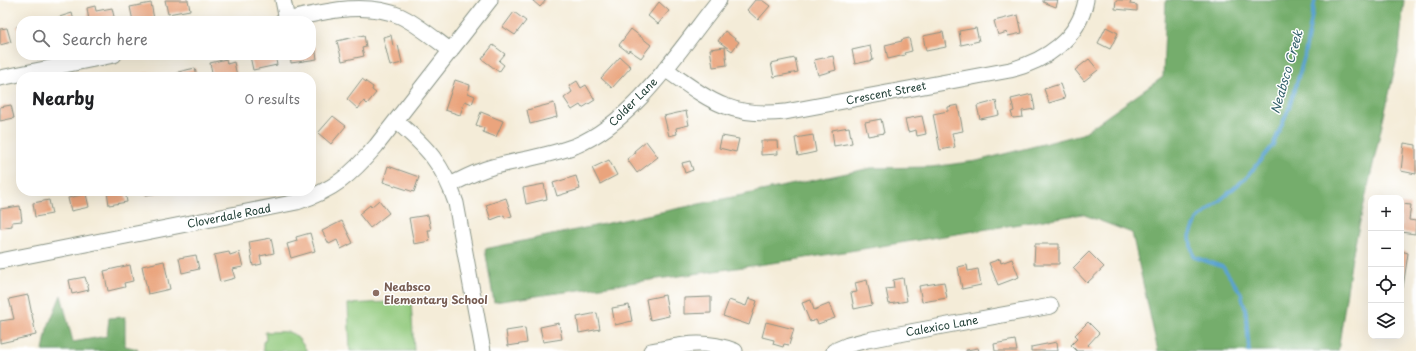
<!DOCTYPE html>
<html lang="en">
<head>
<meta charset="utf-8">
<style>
  body { margin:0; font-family:"Playpen Sans",sans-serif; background:#f6f6f6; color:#202124 }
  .controls { position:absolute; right:12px; bottom:12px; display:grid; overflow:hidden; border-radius:8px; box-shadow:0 4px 16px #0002 }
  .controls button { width:36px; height:36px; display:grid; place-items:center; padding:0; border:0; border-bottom:1px solid #e0e0e0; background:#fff; color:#202124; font:20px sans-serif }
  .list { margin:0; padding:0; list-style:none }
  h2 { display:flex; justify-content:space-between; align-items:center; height:52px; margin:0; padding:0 16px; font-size:17px }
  h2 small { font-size:13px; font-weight:400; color:#757577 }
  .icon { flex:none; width:22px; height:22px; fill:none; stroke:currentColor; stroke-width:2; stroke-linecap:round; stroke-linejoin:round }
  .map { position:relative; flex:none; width:1416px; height:351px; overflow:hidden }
  .search { position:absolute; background:#fff; box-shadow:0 4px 16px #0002; left:16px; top:16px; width:300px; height:44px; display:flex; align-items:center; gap:10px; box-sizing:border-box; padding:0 14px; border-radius:16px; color:#757577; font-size:15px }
  .panel { position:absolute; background:#fff; box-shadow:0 4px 16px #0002; left:16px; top:72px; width:300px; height:124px; border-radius:16px }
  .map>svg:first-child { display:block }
  .green { fill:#91c97c; stroke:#588358 }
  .forest { fill:#74ad6c; stroke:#4a7550 }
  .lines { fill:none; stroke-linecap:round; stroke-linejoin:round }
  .stream { stroke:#5aa3d1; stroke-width:3.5 }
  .building { fill:#eaa47d }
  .minor-casing { stroke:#8a9486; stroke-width:17 }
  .minor { stroke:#fff; stroke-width:15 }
  .education-dot { fill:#8d6e63; stroke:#fff; stroke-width:1.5 }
  .labels { text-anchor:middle; stroke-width:3; stroke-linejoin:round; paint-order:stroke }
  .street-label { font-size:11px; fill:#1f3d34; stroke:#fff }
  .education-label { font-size:11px; font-weight:bold; fill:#785e54; stroke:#fff; text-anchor:start }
  .water-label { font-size:12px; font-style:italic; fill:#34616b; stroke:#fff }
</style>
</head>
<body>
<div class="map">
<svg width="1416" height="351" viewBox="0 0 1416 351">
  <rect width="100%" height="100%" fill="#fff"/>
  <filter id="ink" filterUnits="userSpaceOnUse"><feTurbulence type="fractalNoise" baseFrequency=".025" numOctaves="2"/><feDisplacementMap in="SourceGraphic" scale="8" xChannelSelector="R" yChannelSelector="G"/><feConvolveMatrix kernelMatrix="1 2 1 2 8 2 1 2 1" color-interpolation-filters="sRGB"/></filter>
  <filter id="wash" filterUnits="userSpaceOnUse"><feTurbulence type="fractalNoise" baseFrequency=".012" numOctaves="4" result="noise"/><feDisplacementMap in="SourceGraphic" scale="16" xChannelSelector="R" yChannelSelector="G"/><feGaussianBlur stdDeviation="0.9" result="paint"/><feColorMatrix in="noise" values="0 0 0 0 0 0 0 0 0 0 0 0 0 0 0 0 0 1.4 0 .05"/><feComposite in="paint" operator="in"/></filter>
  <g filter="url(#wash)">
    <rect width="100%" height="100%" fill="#f4ecd8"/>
    <path class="green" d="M411 301 414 351H350L348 304Z
      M265 332C291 332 293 328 307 351H263V342L266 339Z"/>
    <path class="forest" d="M1166 0H1404L1399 50 1352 257 1338 351H1158L1132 233 1082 214 793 260 494 302 485 249 871 168 931 167 977 161 1082 134 1163 77Z
      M61 295 73 342 107 336 109 318 125 317V346L138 349V351H43L47 329Z"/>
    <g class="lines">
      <path class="stream" d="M1249 351 1246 312 1241 293 1223 267 1194 257 1191 246 1190 236 1197 220 1247 177 1273 145 1289 108 1304 58 1315 0"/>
    </g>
    <g id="blocks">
      <path class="building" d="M165 0H188L190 10 168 14Z
        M532 0H546L540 7Z
        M755 0H762L770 6 758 20 747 10Z
        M1043 0H1058L1056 7 1043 2Z
        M1116 0H1131L1130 4 1137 5V11L1115 9Z
        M659 2 669 11 658 24 648 16Z
        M151 3 154 19 133 21 130 7Z
        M95 6 96 11 112 8 115 21H89L87 8Z
        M514 12 526 21 515 35 503 27Z
        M72 13 74 21H54L53 19Z
        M1018 15 1022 33 1008 36 1007 32 998 35 994 21Z
        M17 26H21V43H20Z
        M1106 27 1118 33 1110 49 1098 43Z
        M7 28 11 42 0 45V29Z
        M976 28 979 41 961 45 959 31Z
        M631 29 651 45 641 58 629 50 628 52 619 45Z
        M725 31 739 42 732 51 718 41Z
        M943 32 946 47 926 51 923 36Z
        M364 35 366 47 362 48 364 56 342 61 337 41Z
        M391 35 393 46 398 45 402 63 390 66 383 37Z
        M909 38 912 51 904 53 905 55 888 59 885 45 902 41 901 40Z
        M493 45 505 54 499 61 504 65 499 72 482 59Z
        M315 46 317 59 291 63 290 55H311V47Z
        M870 46 873 60 855 64 852 50Z
        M725 47 727 65 713 67 710 49Z
        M258 55H275L277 65 253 70 250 56Z
        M833 56 836 70 818 75 814 60Z
        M620 57 631 67 612 88 601 78Z
        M795 58 798 72 774 77 771 63Z
        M226 59 227 64 234 62 237 76 213 77 210 63Z
        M1089 59 1098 70 1084 81 1075 70Z
        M195 68 197 77H179L178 72Z
        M150 72 151 77H138V75Z
        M362 79 373 87 372 90 376 93 367 104 364 101 358 109 347 99Z
        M455 80 470 85 468 93 475 96 472 104 465 101 460 115 445 110Z
        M577 81 581 88 586 85 595 100 582 108 580 105 572 110 564 98 572 92 569 86Z
        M1060 84 1065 98 1049 103 1044 89Z
        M1032 94 1035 109 1022 111 1023 117 1013 118 1011 112 1014 111 1011 99Z
        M996 101 999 115 980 119 977 106Z
        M554 103 557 117 530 124 527 110Z
        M11 105 14 118 0 121V107Z
        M958 105 963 131 952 133 955 147 940 150 933 114 948 111V107Z
        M686 111 689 125 676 128 677 134 669 136 664 116Z
        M481 112 503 121 496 137 483 132 484 128 476 125Z
        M333 116 346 126 331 144 318 133Z
        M922 116 926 134 917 136 916 130 908 132 905 119Z
        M881 119 884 133 868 136 865 122Z
        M849 127 852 143 834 146 832 130Z
        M813 135 816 152 798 156 795 138Z
        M722 136 739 139 736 152 719 148Z
        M646 141 658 157 637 173 627 159 635 153 634 151Z
        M761 141H777L778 154 761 155Z
        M1404 143 1416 145V174L1401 171Z
        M609 160 617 175 600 184 592 168Z
        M690 161 693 170 685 173 682 163Z
        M388 166 419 177 414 192 383 182Z
        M576 176 580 189 557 196 553 183Z
        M544 184 547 199 526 204 523 188Z
        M107 191H125L127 202 109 205Z
        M145 191H165V192L146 195Z
        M86 194 89 207 71 211 68 198Z
        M506 198 512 216 505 218 504 215 491 220 486 205Z
        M49 200 52 214 35 217 33 203Z
        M379 200 389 213 370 228 359 214 370 205 371 207Z
        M1401 204 1411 205 1409 220 1416 221 1415 234 1401 232Z
        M20 206 22 221 12 222V226L0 228V209Z
        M428 215 431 230H428L430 241 414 244 409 218Z
        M342 221 353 243 341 249 337 240 329 244 322 231Z
        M310 233 315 251 291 258 287 244 297 241 296 237Z
        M271 238 274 253 260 256 262 264 253 266 249 242Z
        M1035 244H1059V264H1034Z
        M1401 251 1408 253 1403 288 1401 287Z
        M229 252 230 255 239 252 243 267 232 269 235 278 220 282 214 255Z
        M1089 252 1104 267 1087 283 1073 268Z
        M196 255 199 269 182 273 179 258Z
        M1000 259 1001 263 1012 259 1019 277 998 285 989 263Z
        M164 261 170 289 148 294 142 266Z
        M130 265 133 281 124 283 125 287 108 291 104 271Z
        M967 265 968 271 978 269 981 285 962 289 958 267Z
        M85 277 89 290 72 294 69 280Z
        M903 278 907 301 889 304 886 289 894 288 893 280Z
        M867 280 872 305 854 309 851 293 857 292 855 283Z
        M944 282 947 298 922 302 919 286Z
        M28 295 36 335 0 343V321L14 319 9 299Z
        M665 295 669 316 650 320 646 299Z
        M711 297V313L684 314V298Z
        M749 298 757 301 749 325 723 316 729 300 746 306Z
        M811 300 814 310 829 304 835 318 818 324 816 320 810 322 802 303Z
        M629 305 632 321 615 325 612 308Z
        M597 313 600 329 579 333 577 317Z
        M766 322 794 329 789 345 784 344 783 347 773 344 774 340 762 337Z
        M1088 322 1099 333 1088 345 1094 351H1077L1071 345 1078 338 1075 335Z
        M559 323 562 339 543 342 540 327Z
        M525 328 527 343 508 346 506 331Z
        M1015 340 1017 351H995L994 344Z
        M1057 342 1058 351H1031V347Z
        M978 348 979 351H966V350Z"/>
    </g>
  </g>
  <g filter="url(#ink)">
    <use href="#blocks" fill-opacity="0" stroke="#8a9486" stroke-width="1"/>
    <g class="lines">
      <g class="minor-casing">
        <path id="minor" d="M283 0 287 20
          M282 21C320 13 363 0 400 16 416 23 436 40 451 51
          M665 69C708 99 729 118 785 112L1010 70C1045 61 1079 39 1086 0
          M0 78 114 55
          M396 121C427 147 443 164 456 203L483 351
          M450 185C464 178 477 171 492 167 519 160 548 156 575 146 635 121 679 50 719 0
          M0 261 297 202C334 190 351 175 376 146L490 0
          M651 351C684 345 702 339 735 351
          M834 351 848 345 867 340 1051 306"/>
      </g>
      <use href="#minor" class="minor"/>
    </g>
  </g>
  <circle class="education-dot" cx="376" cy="293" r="4"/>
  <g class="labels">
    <g class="street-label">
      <text transform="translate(886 93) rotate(-11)" y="4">Crescent Street</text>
      <text transform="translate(633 102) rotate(-45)" y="4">Colder Lane</text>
      <text transform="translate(229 216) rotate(-11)" y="4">Cloverdale Road</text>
      <text transform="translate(942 326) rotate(-10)" y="4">Calexico Lane</text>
    </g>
    <g class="education-label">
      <text x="384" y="291">Neabsco<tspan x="384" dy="13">Elementary School</tspan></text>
    </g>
    <g class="water-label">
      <text transform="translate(1287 72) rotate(-74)" y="4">Neabsco Creek</text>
    </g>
  </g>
</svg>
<div class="controls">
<button>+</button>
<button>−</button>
<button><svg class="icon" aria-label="locate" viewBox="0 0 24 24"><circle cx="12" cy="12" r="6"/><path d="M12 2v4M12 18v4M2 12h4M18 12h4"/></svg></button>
<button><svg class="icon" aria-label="layers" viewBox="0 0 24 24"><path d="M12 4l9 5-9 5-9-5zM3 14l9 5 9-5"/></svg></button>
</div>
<div class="search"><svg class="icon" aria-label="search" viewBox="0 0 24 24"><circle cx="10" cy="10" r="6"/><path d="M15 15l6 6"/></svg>Search here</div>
<section class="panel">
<h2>Nearby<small>0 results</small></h2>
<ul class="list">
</ul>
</section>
</div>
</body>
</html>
